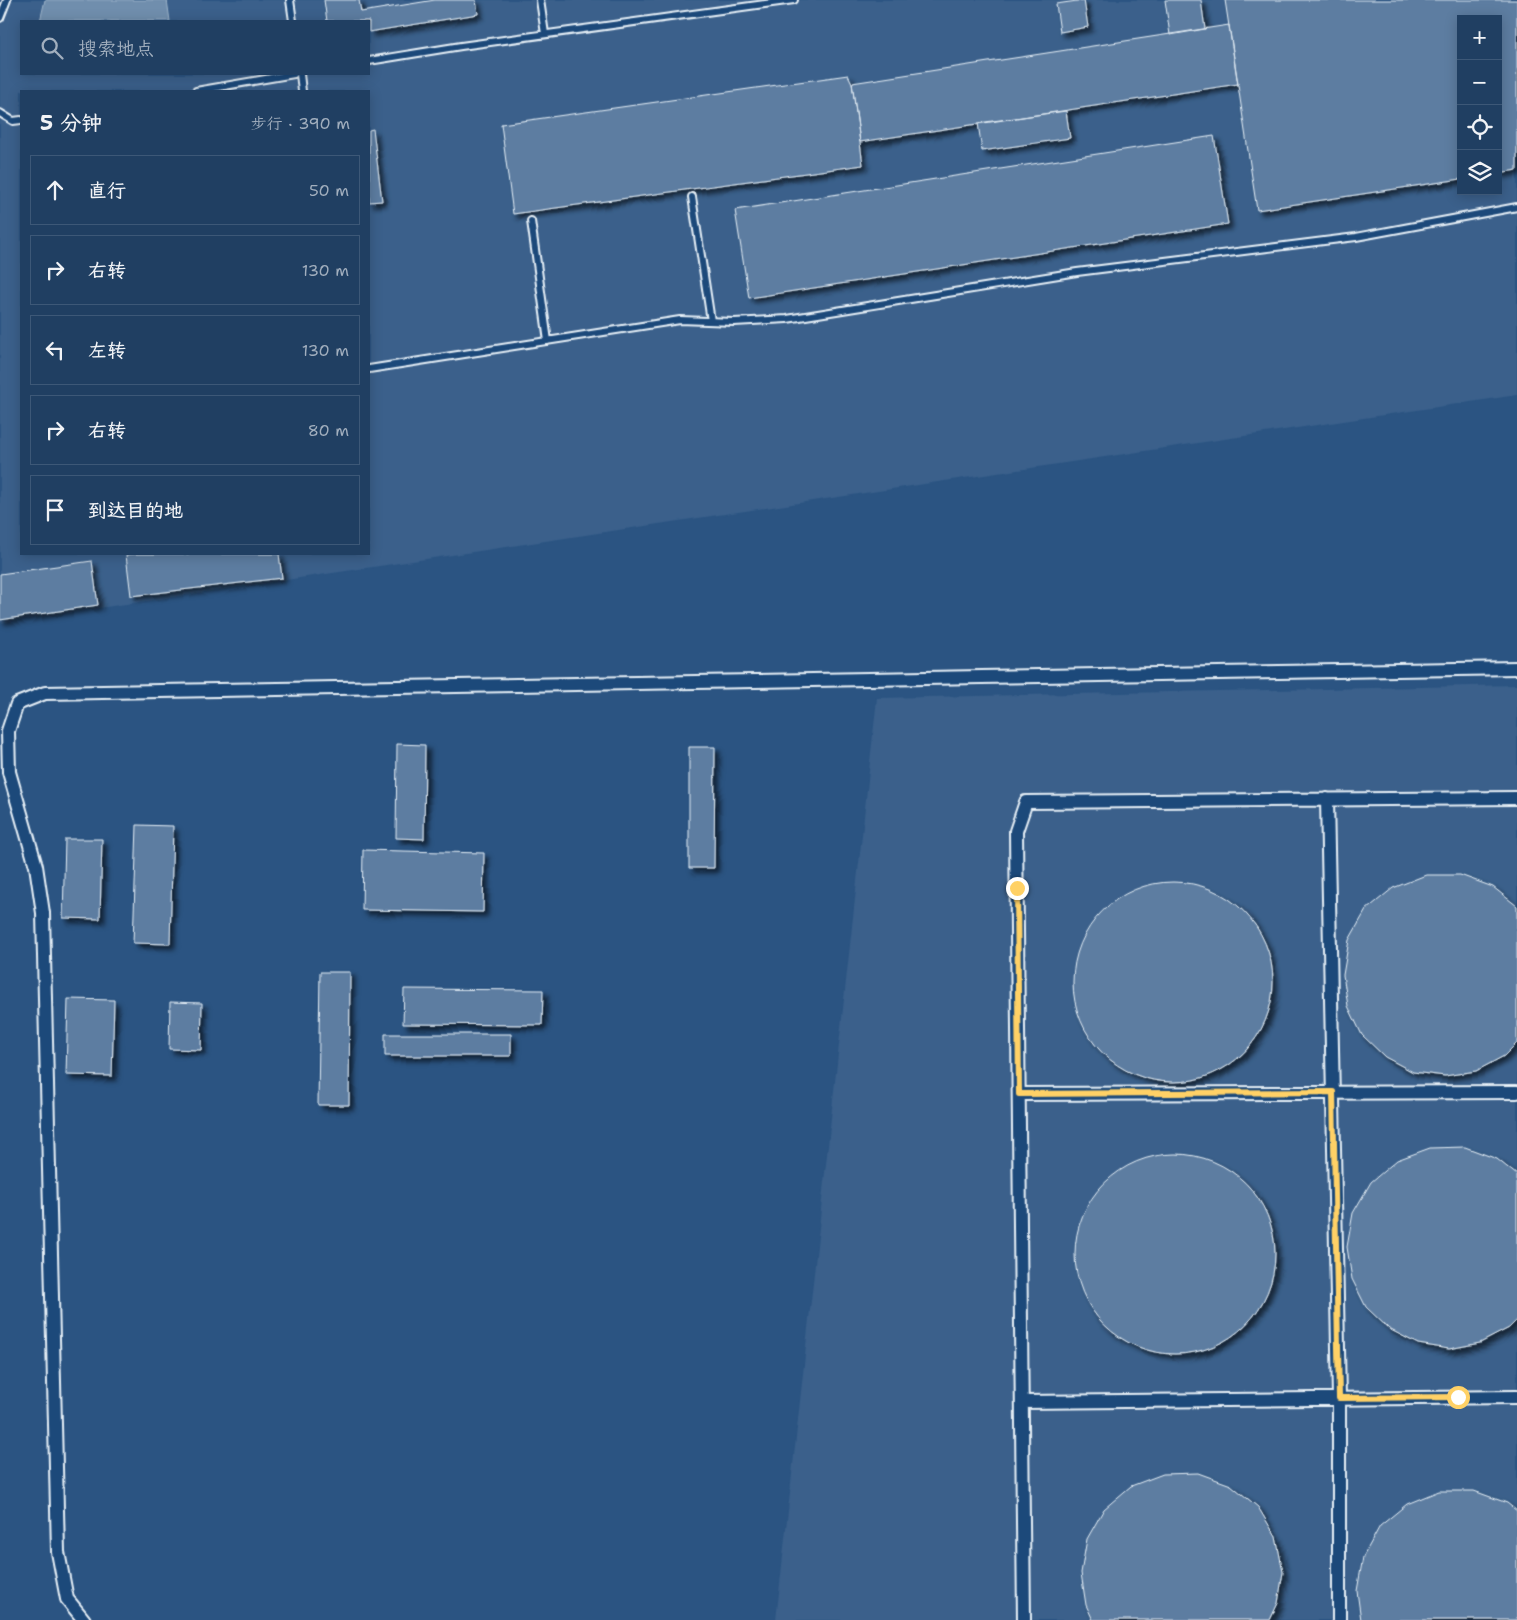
<!DOCTYPE html>
<html lang="zh">
<head>
<meta charset="utf-8">
<style>
  body { margin:0; font-family:"Shantell Sans","LXGW WenKai TC",sans-serif; background:#2d4a6b; color:#f1f3f6 }
  .controls { position:absolute; right:15px; top:15px; display:grid; overflow:hidden; border-radius:0px; box-shadow:0 2px 12px #0003 }
  .controls button { width:45px; height:45px; display:grid; place-items:center; padding:0; border:0; border-bottom:1px solid #3d5877; background:#203f62; color:#f1f3f6; font:25px sans-serif }
  .stop { position:absolute; width:15px; height:15px; margin:-11px; border:4px solid #ffd166; border-radius:50%; background:#fff }
  .stop.end { background:#ffd166; border-color:#fff; box-shadow:0 1px 5px #0008 }
  .list { margin:0; padding:0; list-style:none }
  h2 { display:flex; justify-content:space-between; align-items:center; height:65px; margin:0; padding:0 20px; font-size:21px }
  h2 small { font-size:16px; font-weight:400; color:#a2afbe }
  .list li { display:grid; grid-template-columns:32px 1fr auto; gap:15px; align-items:center; box-sizing:border-box; height:70px; margin:0 10px 10px; padding:0 10px; border:1px solid #3d5877; border-radius:0px }
  .list b { display:block; font-size:19px; white-space:nowrap }
  .list em { font-size:16px; font-style:normal; color:#a2afbe }
  .icon { flex:none; width:28px; height:28px; fill:none; stroke:currentColor; stroke-width:2; stroke-linecap:round; stroke-linejoin:round }
  .map { position:relative; flex:none; width:1517px; height:1620px; overflow:hidden }
  .search { position:absolute; background:#203f62; box-shadow:0 2px 12px #0003; left:20px; top:20px; width:350px; height:55px; display:flex; align-items:center; gap:12px; box-sizing:border-box; padding:0 18px; border-radius:0px; color:#a2afbe; font-size:19px }
  .panel { position:absolute; background:#203f62; box-shadow:0 2px 12px #0003; left:20px; top:90px; width:350px; height:465px; border-radius:0px }
  .map>svg:first-child { display:block }
  .built { fill:#3a608b; fill-rule:evenodd }
  .water { fill:#708ead; stroke:#a0b6cb }
  .building { fill:#5d7da1; stroke:#e8f1f8; filter:url(#shadow) }
  .lines { fill:none; stroke-linecap:round; stroke-linejoin:round }
  .service-casing { stroke:#e8f1f8; stroke-width:10 }
  .minor-casing { stroke:#e8f1f8; stroke-width:16 }
  .service { stroke:#1f4a7a; stroke-width:6 }
  .minor { stroke:#1f4a7a; stroke-width:12 }
  .route { stroke:#ffd166; stroke-width:6 }
</style>
</head>
<body>
<div class="map">
<svg width="1517" height="1620" viewBox="0 0 1517 1620">
  <defs>
    <filter id="shadow"><feDropShadow dx="4.5" dy="4.5" stdDeviation="2.5" flood-color="#0009"/></filter>
  </defs>
  <rect width="100%" height="100%" fill="#2b5482"/>
  <filter id="ink" filterUnits="userSpaceOnUse"><feTurbulence type="fractalNoise" baseFrequency=".02" numOctaves="2"/><feDisplacementMap in="SourceGraphic" scale="10" xChannelSelector="R" yChannelSelector="G"/><feConvolveMatrix kernelMatrix="1 2 1 2 8 2 1 2 1" color-interpolation-filters="sRGB"/></filter>
  <g filter="url(#ink)">
    <path class="built" d="M0 0H1517V395L0 623ZM1461 19H1498V191H1461ZM21 21H369V74H21ZM21 91H369V554H21Z
      M1517 685V1620H776L877 698Z"/>
    <path class="water" d="M45 0H167L170 21H40Z"/>
    <path class="building" d="M324 0H359L361 12 435 0H476L478 14 369 32V21H327Z
      M1084 0 1088 27 1060 32 1056 4Z
      M1165 0H1201L1205 29 1170 35Z
      M1225 0H1517V170L1498 173V19H1461V179L1257 210Z
      M1229 25 1238 84 860 142 852 83Z
      M848 75 852 83 863 165 513 214 501 124Z
      M1066 111 1070 138 982 151 978 123Z
      M373 129 382 201 369 202V130Z
      M1214 136 1228 224 749 298 735 210Z
      M137 554H279L282 578 131 596 126 555Z
      M92 561 98 605 0 620V574Z
      M397 744 425 745 424 839 396 838Z
      M689 747H715L714 868H689Z
      M137 825 173 826 170 944 133 943Z
      M65 839H102L100 919 63 918Z
      M363 850 484 853 483 912 362 910Z
      M1426 875H1460L1493 887 1517 906V1043L1504 1056 1476 1071 1445 1076 1413 1072 1385 1057 1362 1035 1348 1006 1343 975 1349 940 1366 910 1393 888Z
      M1073 982a100 100 0 1 1 200 0a100 100 0 1 1-200 0Z
      M320 972H350L349 1105H318Z
      M404 989 543 990 542 1025 403 1024Z
      M68 999 114 1000 112 1076 66 1075Z
      M170 1002 202 1003 201 1050 169 1049Z
      M385 1034H511V1056H385Z
      M1465 1147 1497 1159 1517 1175V1320L1509 1328 1480 1343 1449 1349 1418 1344 1389 1329 1366 1307 1352 1279 1347 1247 1353 1213 1371 1182 1397 1160 1430 1148Z
      M1075 1254a100 100 0 1 1 200 0a100 100 0 1 1-200 0Z
      M1198 1473 1231 1485 1258 1507 1276 1537 1283 1572 1278 1603 1270 1620H1093L1086 1605 1081 1573 1087 1539 1104 1509 1131 1486 1163 1474Z
      M1439 1491H1474L1507 1503 1517 1511V1620H1361L1357 1591 1363 1557 1380 1526 1407 1504Z"/>
    <g class="lines">
      <g class="service-casing">
        <path id="service" d="M290 0 293 21
          M540 0 545 34
          M0 18 7 0
          M369 61 461 46 794 0
          M300 74 302 91
          M196 91 294 74
          M0 113 13 121 21 120
          M692 197 711 321
          M531 221 548 341
          M369 369 680 320 734 322 787 319 1077 272 1356 237 1517 207"/>
      </g>
      <g class="minor-casing">
        <path id="minor" d="M1327 799 1339 1398V1620
          M1019 1094 1517 1092
          M1022 1402 1517 1397
          M84 1620 67 1599 58 1552 43 913 36 866 9 772 8 731 17 704 45 693 1517 668
          M1024 1620 1016 831 1026 802 1517 798"/>
      </g>
      <use href="#service" class="service"/>
      <use href="#minor" class="minor"/>
    </g>
  </g>
  <g class="lines" filter="url(#ink)">
    <path class="route" d="M1017 888 1019 1094 1333 1092 1339 1398 1458 1397"/>
  </g>
</svg>
<div class="controls">
<button>+</button>
<button>−</button>
<button><svg class="icon" aria-label="locate" viewBox="0 0 24 24"><circle cx="12" cy="12" r="6"/><path d="M12 2v4M12 18v4M2 12h4M18 12h4"/></svg></button>
<button><svg class="icon" aria-label="layers" viewBox="0 0 24 24"><path d="M12 4l9 5-9 5-9-5zM3 14l9 5 9-5"/></svg></button>
</div>
<div class="stop" style="left:1458px;top:1397px"></div>
<div class="stop end" style="left:1017px;top:888px"></div>
<div class="search"><svg class="icon" aria-label="search" viewBox="0 0 24 24"><circle cx="10" cy="10" r="6"/><path d="M15 15l6 6"/></svg>搜索地点</div>
<section class="panel">
<h2>5 分钟<small>步行 · 390 m</small></h2>
<ul class="list">
<li><svg class="icon" aria-label="ahead" viewBox="0 0 24 24"><path d="M12 20V5M6 11l6-6 6 6"/></svg><div><b>直行</b></div><em>50 m</em></li>
<li><svg class="icon" aria-label="right" viewBox="0 0 24 24"><path d="M7 20v-9h11M14 6l5 5-5 5"/></svg><div><b>右转</b></div><em>130 m</em></li>
<li><svg class="icon" aria-label="left" viewBox="0 0 24 24"><path d="M17 20v-9H6M10 6l-5 5 5 5"/></svg><div><b>左转</b></div><em>130 m</em></li>
<li><svg class="icon" aria-label="right" viewBox="0 0 24 24"><path d="M7 20v-9h11M14 6l5 5-5 5"/></svg><div><b>右转</b></div><em>80 m</em></li>
<li><svg class="icon" aria-label="arrive" viewBox="0 0 24 24"><path d="M6 21V4h12l-3 4 3 4H6"/></svg><div><b>到达目的地</b></div></li>
</ul>
</section>
</div>
</body>
</html>
